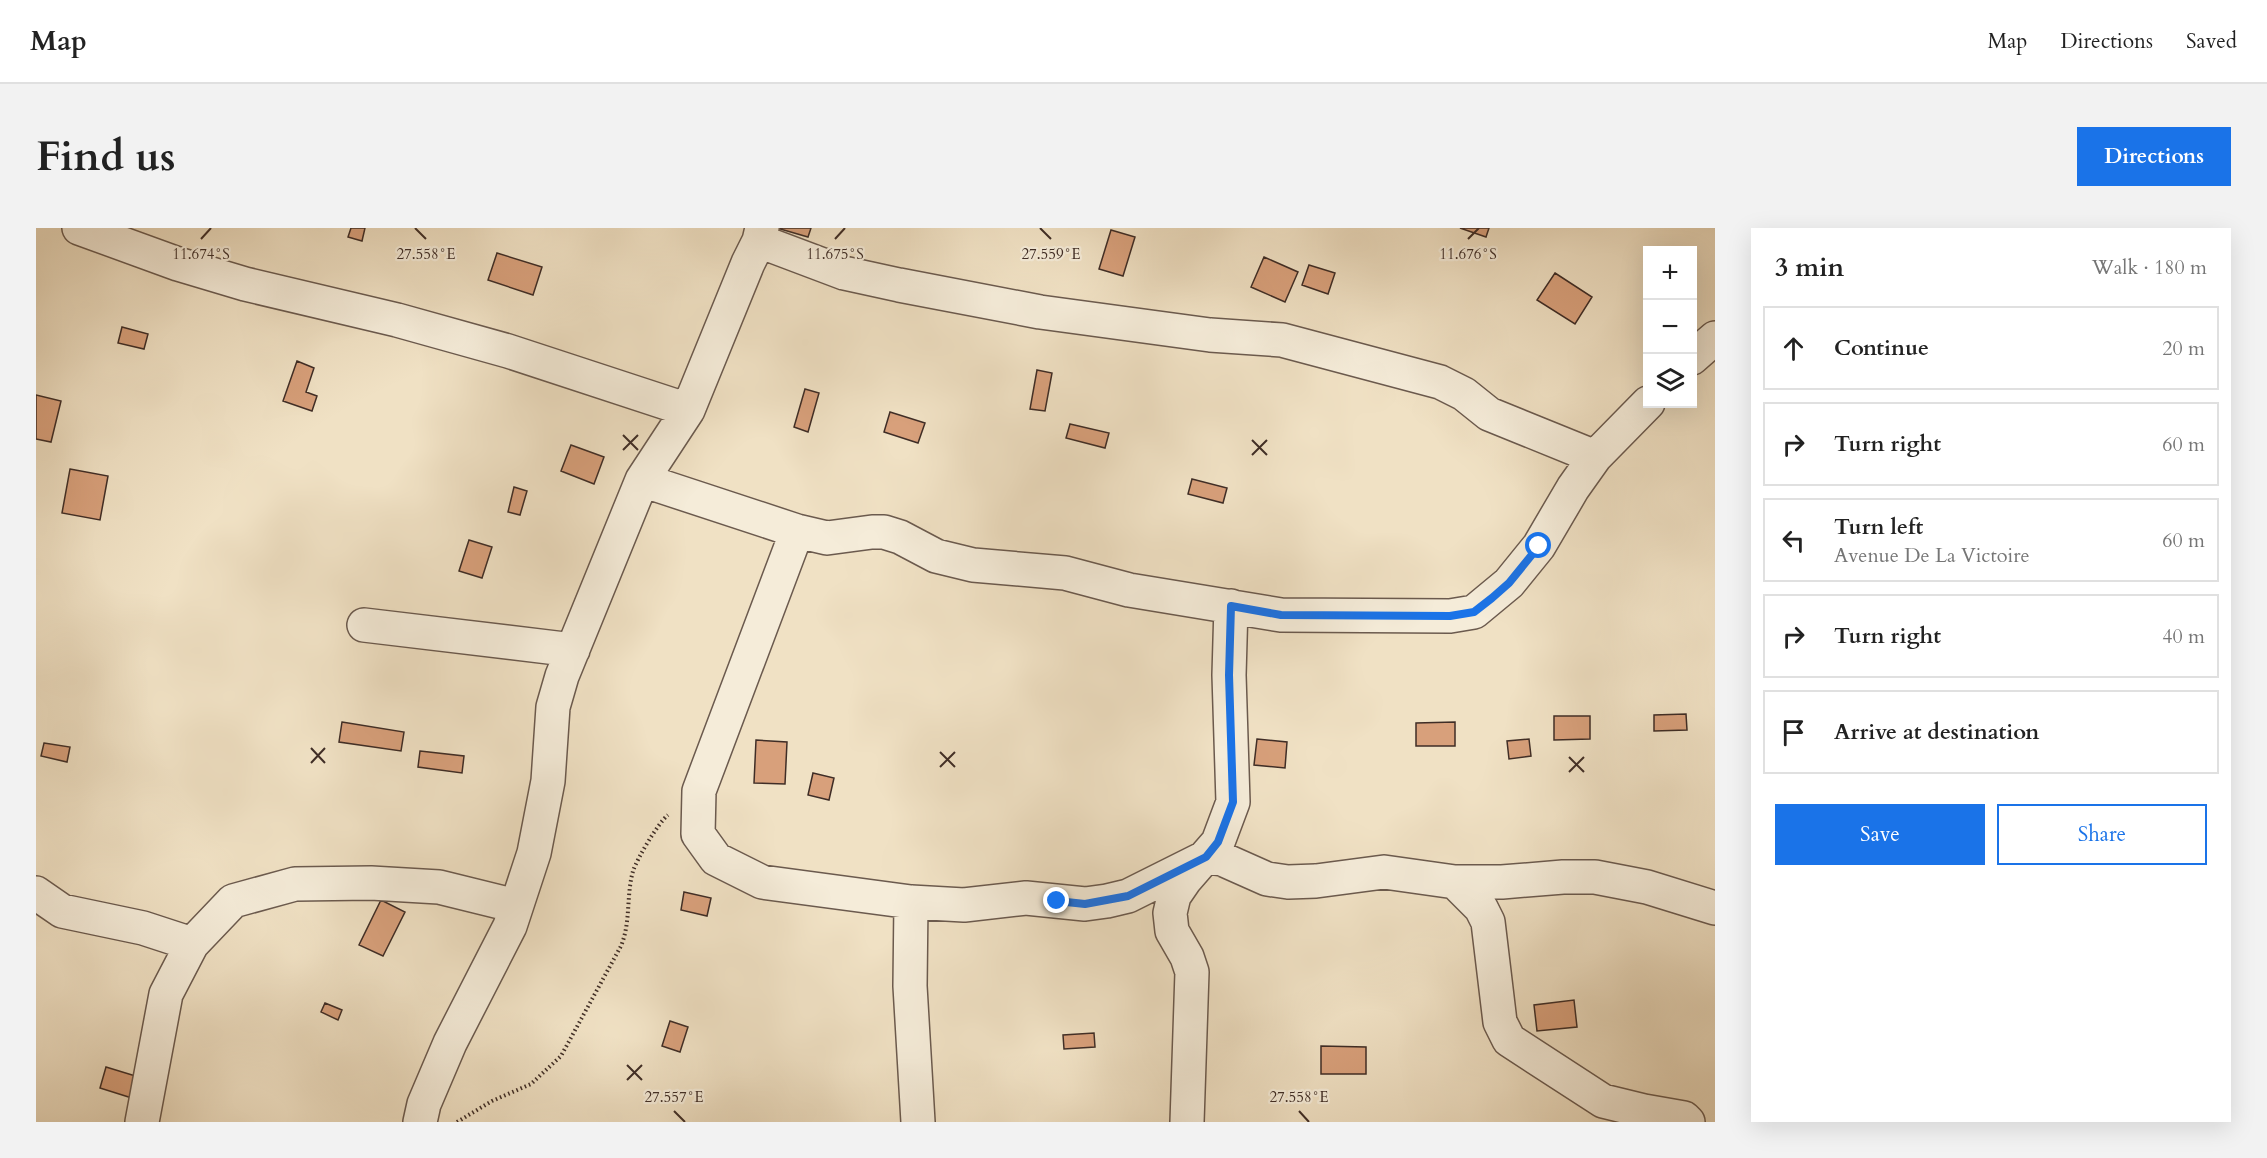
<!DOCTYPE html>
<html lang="en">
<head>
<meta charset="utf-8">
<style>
  body { margin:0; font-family:Cardo,serif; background:#f2f2f2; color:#222 }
  .controls { position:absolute; right:18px; top:18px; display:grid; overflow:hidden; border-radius:0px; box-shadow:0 6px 24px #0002 }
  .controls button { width:54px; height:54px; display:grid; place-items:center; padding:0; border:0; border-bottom:2px solid #e0e0e0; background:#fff; color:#222; font:30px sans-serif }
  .stop { position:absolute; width:18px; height:18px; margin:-14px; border:4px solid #1a73e8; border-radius:50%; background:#fff }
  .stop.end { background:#1a73e8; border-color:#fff; box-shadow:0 2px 6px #0008 }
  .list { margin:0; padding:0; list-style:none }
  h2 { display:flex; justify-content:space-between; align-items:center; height:78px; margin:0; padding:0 24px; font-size:26px }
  h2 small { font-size:20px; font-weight:400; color:#767676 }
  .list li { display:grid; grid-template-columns:39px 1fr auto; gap:18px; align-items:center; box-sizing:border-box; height:84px; margin:0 12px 12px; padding:0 12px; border:2px solid #e0e0e0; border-radius:0px }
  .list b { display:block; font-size:22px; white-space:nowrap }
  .list p { margin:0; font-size:20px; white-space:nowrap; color:#767676 }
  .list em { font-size:20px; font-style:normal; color:#767676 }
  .actions { display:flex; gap:12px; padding:18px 24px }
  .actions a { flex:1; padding:14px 0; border:2px solid #1a73e8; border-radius:0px; text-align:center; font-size:21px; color:#1a73e8 }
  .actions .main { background:#1a73e8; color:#fff }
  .icon { flex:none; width:33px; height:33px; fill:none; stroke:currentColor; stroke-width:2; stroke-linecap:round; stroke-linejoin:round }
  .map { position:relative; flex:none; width:1679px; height:894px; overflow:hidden; border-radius:0px }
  header { display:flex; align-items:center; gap:36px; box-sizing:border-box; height:84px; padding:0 30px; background:#fff; border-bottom:2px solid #e0e0e0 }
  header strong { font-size:28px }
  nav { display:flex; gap:33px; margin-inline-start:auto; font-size:21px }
  .intro { display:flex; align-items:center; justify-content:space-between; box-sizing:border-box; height:144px; padding:0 36px }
  h1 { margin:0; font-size:42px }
  .button { padding:15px 27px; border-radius:0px; background:#1a73e8; color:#fff; font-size:21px; font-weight:700 }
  main { display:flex; gap:36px; padding:0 36px }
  aside { flex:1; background:#fff; border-radius:0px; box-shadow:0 6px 24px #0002 }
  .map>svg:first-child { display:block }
  .building { fill:#d8a07b; stroke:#3f2d26; stroke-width:1.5 }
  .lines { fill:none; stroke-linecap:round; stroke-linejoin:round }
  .minor-casing { stroke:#6b5a4e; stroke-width:36 }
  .path { stroke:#3f2d26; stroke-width:4; stroke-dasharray:1.5 3; stroke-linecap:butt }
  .minor { stroke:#f5ecd9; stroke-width:33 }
  .route { stroke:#1a73e8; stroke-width:8 }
  .ticks { fill:none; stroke:#3f2d26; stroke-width:2 }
  .ticks-label { font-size:15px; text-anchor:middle; fill:#3f2d26; stroke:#f5ecd9; stroke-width:4.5; stroke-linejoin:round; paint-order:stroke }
</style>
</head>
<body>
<header>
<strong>Map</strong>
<nav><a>Map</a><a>Directions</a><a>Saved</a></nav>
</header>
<div class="intro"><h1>Find us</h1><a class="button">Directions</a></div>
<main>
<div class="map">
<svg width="1679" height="894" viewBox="0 0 1679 894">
  <rect width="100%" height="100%" fill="#f0e1c4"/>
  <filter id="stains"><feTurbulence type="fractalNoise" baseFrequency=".00333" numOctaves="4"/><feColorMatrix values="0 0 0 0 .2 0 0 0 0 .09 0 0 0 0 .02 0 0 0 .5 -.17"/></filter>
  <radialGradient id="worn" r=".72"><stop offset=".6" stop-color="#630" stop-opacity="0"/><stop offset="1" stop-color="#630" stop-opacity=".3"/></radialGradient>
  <path class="building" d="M315 0H329L326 13 312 9Z
    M741 0H775L772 9Z
    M1424 0H1453L1450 9Z
    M1075 2 1099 9 1087 48 1063 41Z
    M461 25 506 39 497 67 452 52Z
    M1228 29 1262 44 1249 74 1215 59Z
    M1273 37 1299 45 1292 66 1266 57Z
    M1519 45 1556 69 1539 96 1501 72Z
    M86 99 112 106 108 121 82 115Z
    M261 133 278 140 270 164 281 168 276 183 247 173Z
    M1001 142 1016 145 1009 183 994 181Z
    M769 161 783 165 772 204 758 199Z
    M0 167 25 173 15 214 0 211Z
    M854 184 889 195 882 215 848 204Z
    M1034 196 1073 205 1069 220 1030 210Z
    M535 217 568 229 558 256 525 243Z
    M34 241 72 248 64 292 26 285Z
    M1156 251 1191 260 1187 275 1152 266Z
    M478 259 491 263 484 287 472 284Z
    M433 312 456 319 446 350 423 343Z
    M1650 486 1651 502 1618 503V487Z
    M1518 488H1554V511L1518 512Z
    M306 494 368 504 365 523 303 514Z
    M1419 494V518H1380V495Z
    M1221 511 1251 514 1249 540 1218 537Z
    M1493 511 1495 528 1473 531 1471 513Z
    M720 512 751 514 749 556 718 555Z
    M8 515 34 519 31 534 5 528Z
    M384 523 428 528 426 545 382 539Z
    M777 545 798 550 793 572 772 567Z
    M648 664 675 670 671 688 645 682Z
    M345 672 369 684 347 728 323 717Z
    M1538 772 1541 799 1501 803 1498 777Z
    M289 775 306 782 302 792 285 784Z
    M634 793 652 799 644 824 626 818Z
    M1058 805 1059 819 1028 821 1027 807Z
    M1285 818 1330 819V846H1285Z
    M70 839 106 850 99 871 64 860Z"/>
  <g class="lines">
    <g class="minor-casing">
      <path id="minor" d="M43 0 142 36 209 56 361 92 472 123 652 182
        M723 13 808 45 863 57 1004 84 1174 107 1246 112 1404 154 1428 166 1453 186 1559 229
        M1656 130 1679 110
        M606 252 761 303 791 310 836 304H848L864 309 900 328 937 337 1029 345 1093 362 1245 387 1414 388 1438 384 1473 355 1503 318 1537 260 1559 229 1612 175
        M761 303 663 563 662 606 680 631 726 654 875 674 928 677 990 670 1049 676 1071 673 1092 668 1170 629 1186 631 1231 651 1252 654 1280 653 1348 644 1419 654H1466L1527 649H1559L1611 659 1679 680
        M328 397 537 422
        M1419 654 1445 680 1452 694 1464 794 1473 812 1567 873 1608 883 1648 890 1652 894
        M0 665 26 683 107 700 156 716
        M875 674 874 758 882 894
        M106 894 130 766 156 716 197 673 259 656 335 655 403 659 480 678
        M384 894 388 876 414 815 474 698 498 625 512 553 517 479 526 448 606 252 652 182 712 35 723 13 726 0
        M1151 894 1156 744 1151 729 1136 703 1134 685 1138 668 1149 652 1182 614 1197 574 1193 447 1195 378"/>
    </g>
    <path class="path" d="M421 894 456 873 495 856 525 828 585 718C595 694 590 668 597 643 601 631 622 595 632 587"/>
    <use href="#minor" class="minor"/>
  </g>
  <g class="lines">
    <path class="route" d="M1021 673 1049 676 1092 668 1170 629 1182 614 1197 574 1193 447 1195 378 1245 387 1414 388 1438 384 1456 370 1473 355 1503 318"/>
  </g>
  <path class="ticks" d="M379 0 390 11M1004 0 1015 11M165 11 175 0M799 11 809 0M1432 11 1443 0M587 207 602 222M1216 212 1231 227M587 222 602 207M1216 227 1231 212M275 520 289 535M904 524 919 539M1533 529 1548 544M275 535 289 520M904 539 919 524M1533 544 1548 529M591 837 606 852M591 852 606 837M638 883 649 894M1263 883 1273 894"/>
  <g class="ticks-label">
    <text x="390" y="31">27.558°E</text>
    <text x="1015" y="31">27.559°E</text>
    <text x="165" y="31">11.674°S</text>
    <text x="799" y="31">11.675°S</text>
    <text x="1432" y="31">11.676°S</text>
    <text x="638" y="874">27.557°E</text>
    <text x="1263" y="874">27.558°E</text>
  </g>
  <rect width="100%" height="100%" filter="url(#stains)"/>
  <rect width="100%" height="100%" fill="url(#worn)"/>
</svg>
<div class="controls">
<button>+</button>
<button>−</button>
<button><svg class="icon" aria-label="layers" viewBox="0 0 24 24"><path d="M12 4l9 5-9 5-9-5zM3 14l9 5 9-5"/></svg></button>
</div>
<div class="stop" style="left:1503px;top:318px"></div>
<div class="stop end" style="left:1021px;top:673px"></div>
</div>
<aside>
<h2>3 min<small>Walk · 180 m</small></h2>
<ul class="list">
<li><svg class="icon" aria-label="ahead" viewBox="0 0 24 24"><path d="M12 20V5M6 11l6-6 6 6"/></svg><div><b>Continue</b></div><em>20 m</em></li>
<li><svg class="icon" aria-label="right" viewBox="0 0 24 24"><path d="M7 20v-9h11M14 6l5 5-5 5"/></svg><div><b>Turn right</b></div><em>60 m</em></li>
<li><svg class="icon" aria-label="left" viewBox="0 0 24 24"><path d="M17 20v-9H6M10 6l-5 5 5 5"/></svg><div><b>Turn left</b><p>Avenue De La Victoire</p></div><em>60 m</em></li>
<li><svg class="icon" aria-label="right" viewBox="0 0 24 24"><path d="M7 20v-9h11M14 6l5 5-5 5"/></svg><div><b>Turn right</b></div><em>40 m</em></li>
<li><svg class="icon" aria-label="arrive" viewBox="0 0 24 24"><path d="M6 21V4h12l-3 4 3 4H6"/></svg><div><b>Arrive at destination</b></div></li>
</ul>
<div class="actions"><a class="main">Save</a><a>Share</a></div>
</aside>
</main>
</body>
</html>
